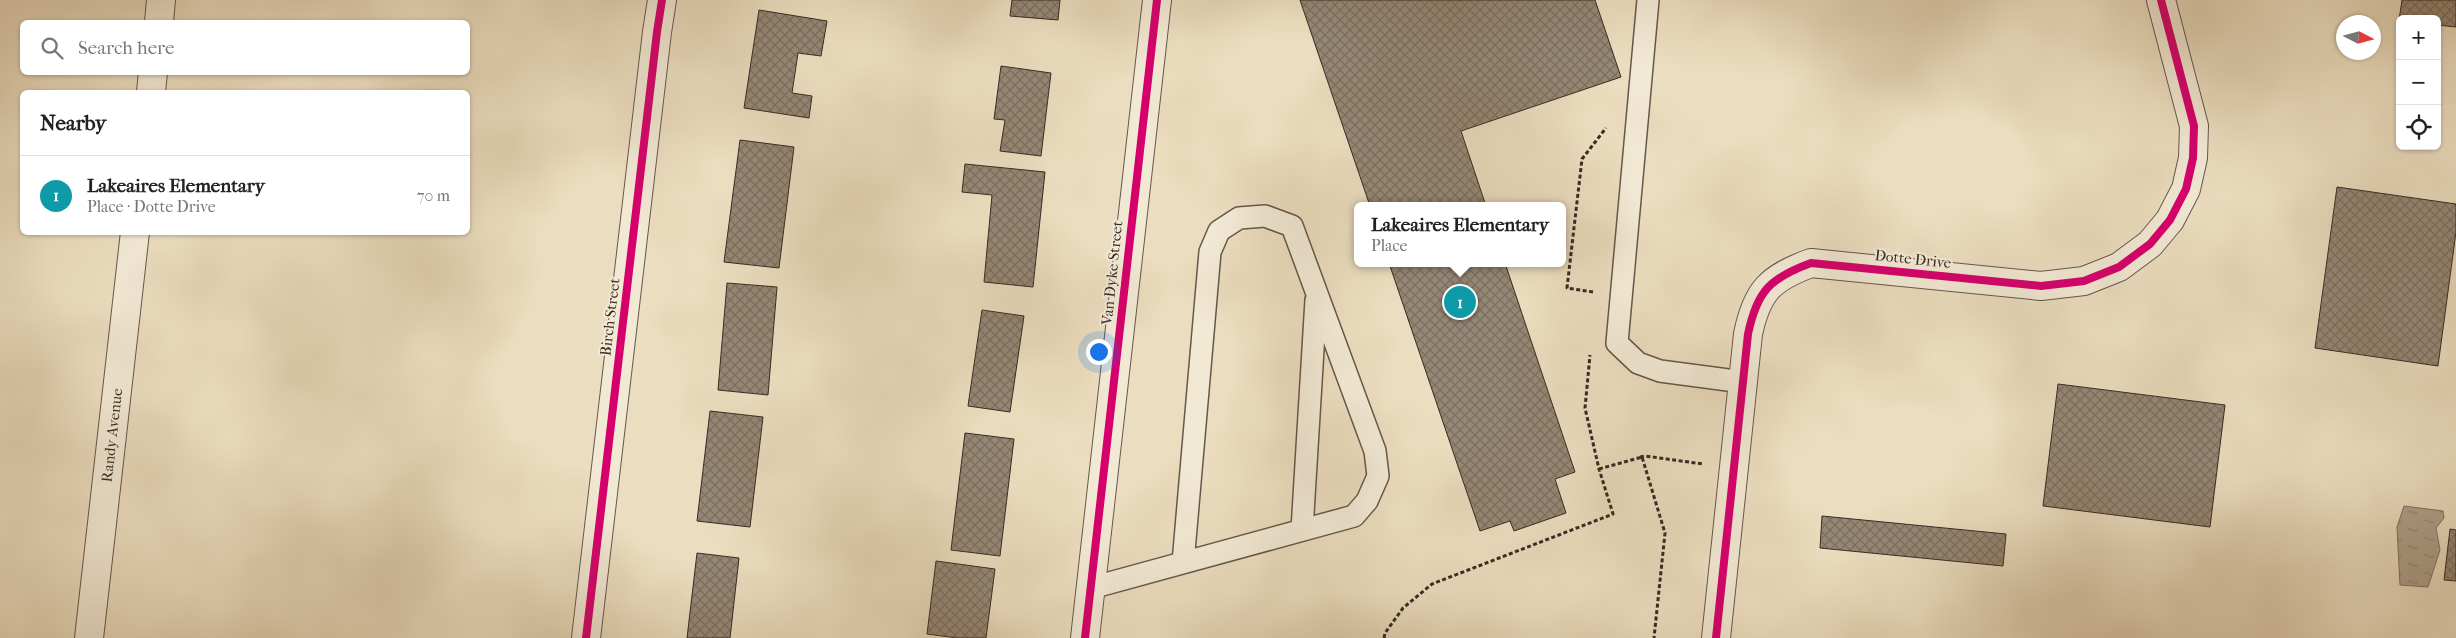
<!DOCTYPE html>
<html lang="en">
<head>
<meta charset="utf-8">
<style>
  body { margin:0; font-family:"IM FELL French Canon",serif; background:#f2f2f2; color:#222 }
  .controls { position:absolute; right:15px; top:15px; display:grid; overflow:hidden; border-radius:8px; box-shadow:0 1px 4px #0004 }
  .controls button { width:45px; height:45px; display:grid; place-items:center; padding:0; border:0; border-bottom:1px solid #e0e0e0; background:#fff; color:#222; font:25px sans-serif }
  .compass { position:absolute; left:2336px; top:15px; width:45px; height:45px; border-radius:50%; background:#fff; box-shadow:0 1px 4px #0004; rotate:96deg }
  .you { position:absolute; left:1098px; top:351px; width:18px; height:18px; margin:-12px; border:4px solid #fff; border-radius:50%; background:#1a73e8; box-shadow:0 0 0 8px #1a73e833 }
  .badge { display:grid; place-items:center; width:32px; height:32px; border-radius:50%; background:#8f2418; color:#fff; font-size:16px; font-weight:700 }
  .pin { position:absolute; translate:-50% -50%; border:2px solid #fff; box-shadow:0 1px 5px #0006 }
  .popup { position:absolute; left:1354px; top:202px; width:212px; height:65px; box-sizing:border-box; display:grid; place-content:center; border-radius:8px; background:#fff; filter:drop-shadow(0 1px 4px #0005); font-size:16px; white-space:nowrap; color:#767676 }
  .popup b { font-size:19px; color:#222 }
  .popup::after { content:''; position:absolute; left:50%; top:100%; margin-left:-10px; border:10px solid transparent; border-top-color:#fff }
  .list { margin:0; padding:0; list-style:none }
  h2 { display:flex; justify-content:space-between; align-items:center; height:65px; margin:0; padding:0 20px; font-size:21px }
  h2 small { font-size:16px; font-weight:400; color:#767676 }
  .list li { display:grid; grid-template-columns:32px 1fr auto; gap:15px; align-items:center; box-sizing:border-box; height:80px; padding:0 20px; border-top:1px solid #e0e0e0 }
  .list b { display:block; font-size:19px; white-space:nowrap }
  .list p { margin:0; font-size:16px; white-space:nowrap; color:#767676 }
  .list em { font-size:16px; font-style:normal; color:#767676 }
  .icon { flex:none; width:28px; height:28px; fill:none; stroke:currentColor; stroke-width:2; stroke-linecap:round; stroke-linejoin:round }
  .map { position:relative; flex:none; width:2456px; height:638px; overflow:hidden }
  .search { position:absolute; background:#fff; box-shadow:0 1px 4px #0004; left:20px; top:20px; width:450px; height:55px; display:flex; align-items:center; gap:12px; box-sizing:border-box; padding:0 18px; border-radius:8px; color:#767676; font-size:19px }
  .panel { position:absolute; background:#fff; box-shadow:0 1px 4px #0004; left:20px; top:90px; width:450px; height:145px; border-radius:8px }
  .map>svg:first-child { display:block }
  .water { fill:url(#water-ripples); stroke:#7f7161 }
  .building { fill:url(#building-cross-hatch); stroke:#382a24 }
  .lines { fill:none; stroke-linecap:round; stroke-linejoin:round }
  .lane-casing { stroke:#65574b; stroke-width:24 }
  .street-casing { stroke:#65574b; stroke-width:30 }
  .path { stroke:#382a24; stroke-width:3; stroke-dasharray:4 2.5; stroke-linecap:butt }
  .lane { stroke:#f2e9d5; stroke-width:21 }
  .street { stroke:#f2e9d5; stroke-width:28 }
  .cycleway-casing { stroke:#f2e9d5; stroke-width:11 }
  .cycleway { stroke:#d6006c; stroke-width:8 }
  .labels { text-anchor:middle; stroke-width:4; stroke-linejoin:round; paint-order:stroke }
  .street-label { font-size:15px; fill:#382a24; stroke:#f2e9d5 }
</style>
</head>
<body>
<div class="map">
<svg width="2456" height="638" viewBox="0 0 2456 638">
  <defs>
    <pattern id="water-ripples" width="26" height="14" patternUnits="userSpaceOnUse" patternTransform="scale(1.25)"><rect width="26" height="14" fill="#aea08a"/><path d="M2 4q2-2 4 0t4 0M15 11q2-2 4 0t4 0" fill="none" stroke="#8f8371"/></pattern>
    <pattern id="building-cross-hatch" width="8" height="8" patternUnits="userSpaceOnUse" patternTransform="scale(1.25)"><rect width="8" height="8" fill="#958775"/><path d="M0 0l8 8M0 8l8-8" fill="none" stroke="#7b6f60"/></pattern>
  </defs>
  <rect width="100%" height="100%" fill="#ebddbf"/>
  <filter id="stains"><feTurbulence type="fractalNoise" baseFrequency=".004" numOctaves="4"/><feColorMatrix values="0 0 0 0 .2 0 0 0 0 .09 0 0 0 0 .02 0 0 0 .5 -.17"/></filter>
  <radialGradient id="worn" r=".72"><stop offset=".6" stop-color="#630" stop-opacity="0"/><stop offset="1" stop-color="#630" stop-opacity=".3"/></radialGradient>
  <path class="water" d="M2404 506 2443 511 2444 518 2436 528 2440 550 2428 587 2400 585 2397 527Z"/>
  <path class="building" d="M1012 0H1060L1058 20 1010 16Z
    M1300 0H1595L1621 77 1461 131 1486 206H1370Z
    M2402 0H2456V27L2437 25V19L2399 20Z
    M759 10 827 21 821 56 798 53 792 93 812 96 809 118 744 108Z
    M1001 66 1051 73 1041 156 1000 151 1005 120 994 119Z
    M740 140 794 147 779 268 724 262Z
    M965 164 1045 172 1033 287 984 282 992 195 962 192Z
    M2337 187 2456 204V232L2438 366 2315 348Z
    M1389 263H1505L1575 472 1555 479 1566 513 1514 531 1510 521 1480 531Z
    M727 283 777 287 768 395 718 390Z
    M982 310 1024 316 1010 412 968 406Z
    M2058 384 2225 405 2210 527 2043 506Z
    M710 411 763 417 750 527 697 521Z
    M965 433 1014 439 1000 556 951 550Z
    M1822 516 2006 534 2003 566 1820 548Z
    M2450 529 2456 530V581L2444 580Z
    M697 553 739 558 730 638H687Z
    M936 561 995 569 986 638H957L927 634Z"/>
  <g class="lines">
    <g class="lane-casing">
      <path id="lane" d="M1648 0 1617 343 1638 363 1660 371 1743 382
        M1302 530 1316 300
        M1091 588 1354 516 1367 501 1378 476 1375 451 1292 226 1265 216 1239 218 1219 231 1210 252 1183 563"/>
    </g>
    <g class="street-casing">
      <g id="street">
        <path d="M159 22 161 0"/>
        <path d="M151 92 153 72"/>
        <path id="s1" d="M89 638 135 232"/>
        <path d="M586 638 657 32 662 0"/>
        <path d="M1085 638 1157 0"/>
        <path d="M1716 638 1748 334C1757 291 1770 278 1811 263L2041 286 2084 281 2119 267 2150 244 2170 220 2186 189 2193 158 2194 126 2161 0"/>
      </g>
    </g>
    <path class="path" d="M1593 292 1567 288 1582 159 1606 128
      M1640 457 1645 456 1703 464
      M1599 469 1642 457 1665 533 1654 638
      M1384 638 1385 633 1403 608 1432 584 1613 514 1599 469 1585 408 1590 355"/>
    <use href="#lane" class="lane"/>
    <use href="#street" class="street"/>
    <g class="cycleway-casing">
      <path id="cycleway" d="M586 638 657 32 662 0
        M1085 638 1157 0
        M1716 638 1748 334C1757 291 1770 278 1811 263L2041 286 2084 281 2119 267 2150 244 2170 220 2186 189 2193 158 2194 126 2161 0"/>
    </g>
    <use href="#cycleway" class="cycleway"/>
  </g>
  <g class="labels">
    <g class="street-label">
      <text transform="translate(1913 259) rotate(6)" y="5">Dotte Drive</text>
      <text transform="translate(1112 273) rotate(-84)" y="5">Van Dyke Street</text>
      <text transform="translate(610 317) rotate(-83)" y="5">Birch Street</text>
      <text dy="5" stroke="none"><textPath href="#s1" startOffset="204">Randy Avenue</textPath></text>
    </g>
  </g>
  <rect width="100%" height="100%" filter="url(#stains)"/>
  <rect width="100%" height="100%" fill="url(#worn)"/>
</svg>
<div class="controls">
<button>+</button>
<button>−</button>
<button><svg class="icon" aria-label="locate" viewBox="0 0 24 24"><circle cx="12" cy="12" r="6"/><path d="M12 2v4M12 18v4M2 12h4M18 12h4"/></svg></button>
</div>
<svg class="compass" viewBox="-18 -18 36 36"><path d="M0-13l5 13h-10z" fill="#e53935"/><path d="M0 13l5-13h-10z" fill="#767676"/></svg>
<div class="you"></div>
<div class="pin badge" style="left:1460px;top:302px;background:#0f9aa8">1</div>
<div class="popup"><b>Lakeaires Elementary</b>Place</div>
<div class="search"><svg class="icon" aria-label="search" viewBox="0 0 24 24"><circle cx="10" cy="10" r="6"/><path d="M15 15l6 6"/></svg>Search here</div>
<section class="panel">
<h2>Nearby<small></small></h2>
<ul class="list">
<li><span class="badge" style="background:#0f9aa8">1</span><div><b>Lakeaires Elementary</b><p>Place · Dotte Drive</p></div><em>70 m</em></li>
</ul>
</section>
</div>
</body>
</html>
